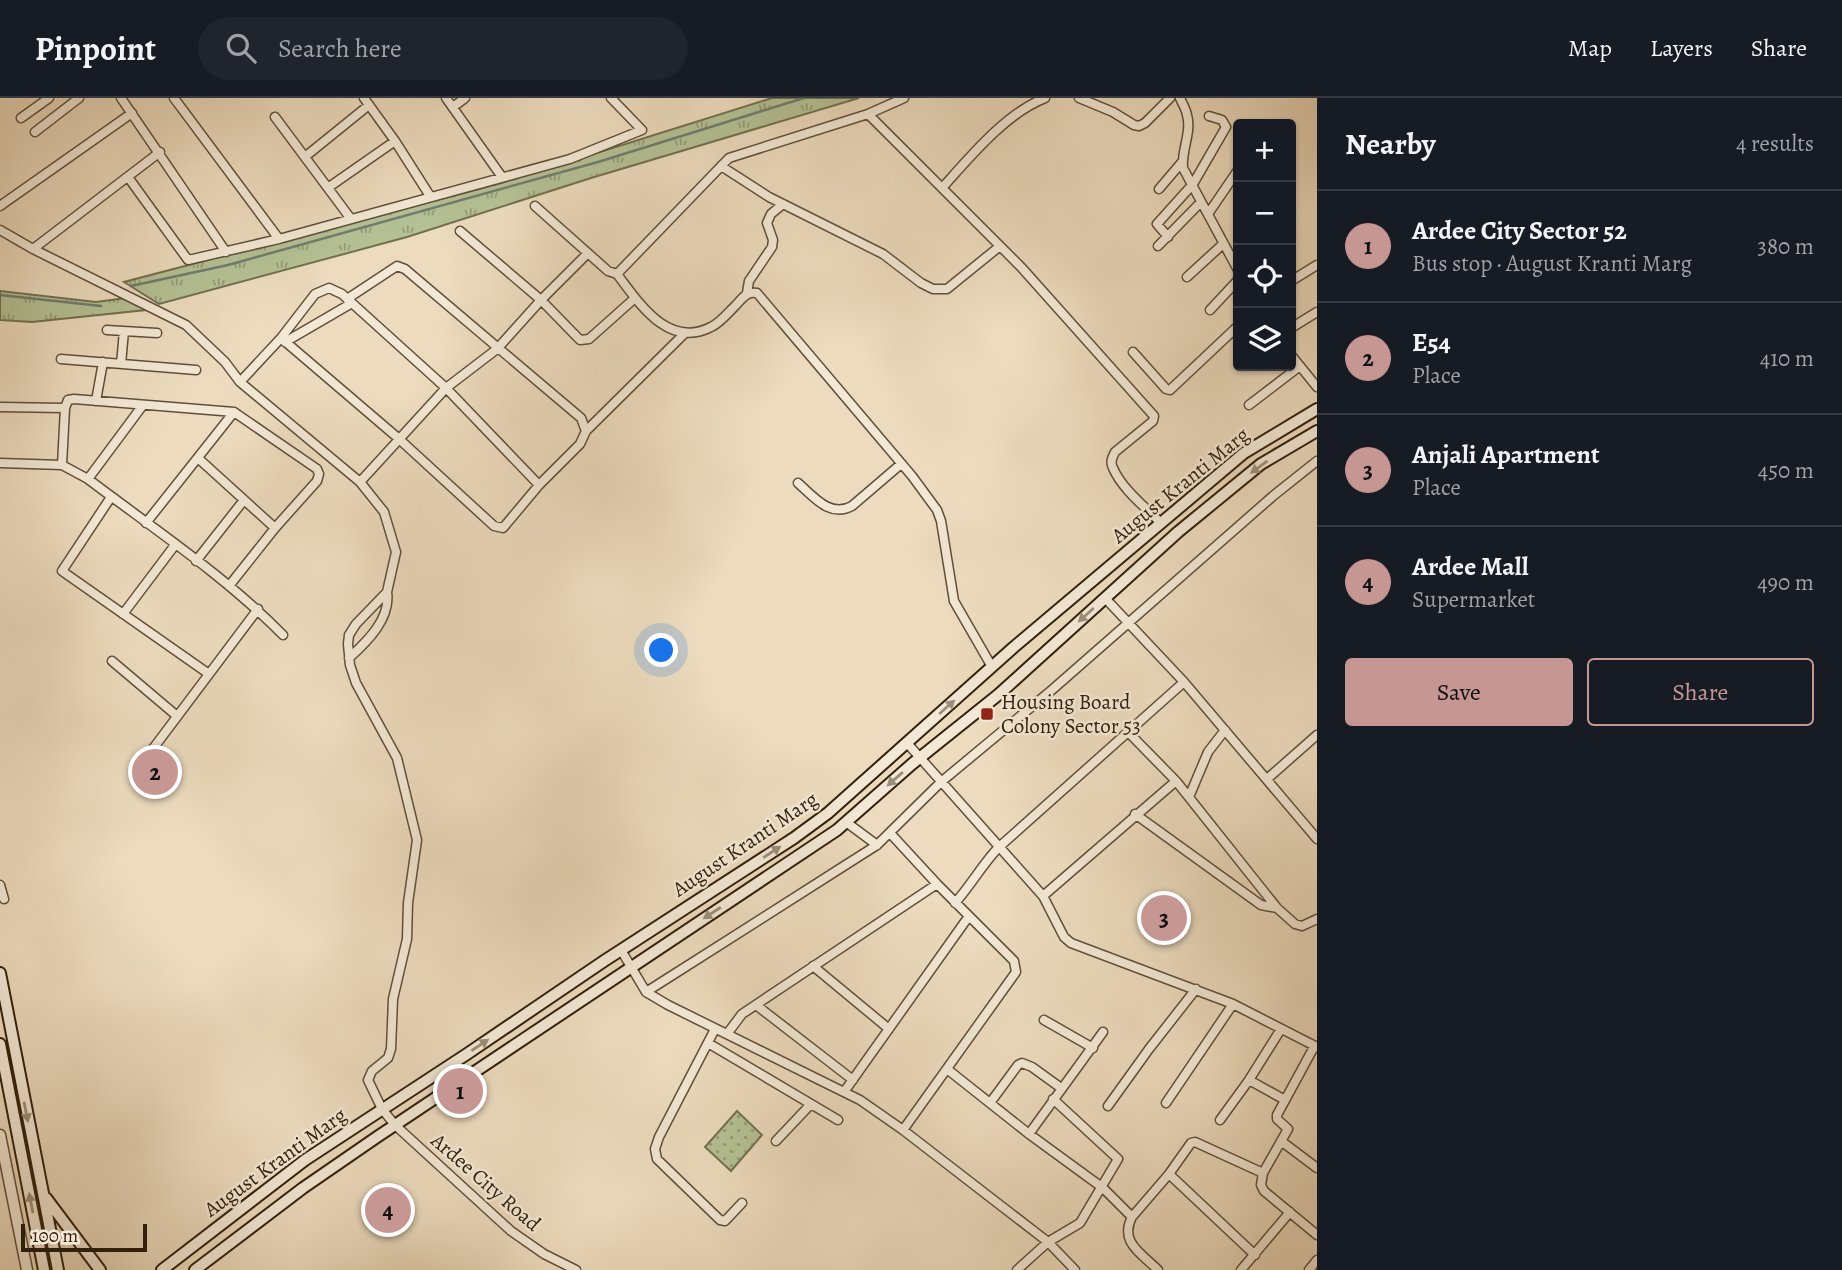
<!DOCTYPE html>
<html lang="en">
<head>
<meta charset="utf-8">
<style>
  body { margin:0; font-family:Alegreya,serif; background:#20242c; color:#f1f3f6 }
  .controls { position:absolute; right:21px; top:21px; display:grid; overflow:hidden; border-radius:7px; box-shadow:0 2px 5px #0004 }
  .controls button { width:63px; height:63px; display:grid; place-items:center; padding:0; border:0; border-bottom:2px solid #363941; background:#171b24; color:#f1f3f6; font:35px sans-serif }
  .scale { position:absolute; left:21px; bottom:18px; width:126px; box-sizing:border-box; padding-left:7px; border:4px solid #32200b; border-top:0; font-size:19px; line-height:24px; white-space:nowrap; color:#32200b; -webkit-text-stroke:5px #f3e8d5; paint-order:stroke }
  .you { position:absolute; left:662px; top:553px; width:24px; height:24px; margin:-18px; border:5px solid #fff; border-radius:50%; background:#1a73e8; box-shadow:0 0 0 10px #1a73e833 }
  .badge { display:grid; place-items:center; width:46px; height:46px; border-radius:50%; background:#c59692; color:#111; font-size:23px; font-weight:700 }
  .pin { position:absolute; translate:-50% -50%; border:4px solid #fff; box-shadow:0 2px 7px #0006 }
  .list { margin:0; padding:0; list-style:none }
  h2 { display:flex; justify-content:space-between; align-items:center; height:91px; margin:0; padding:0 28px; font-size:30px }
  h2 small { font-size:23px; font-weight:400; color:#9ea1a6 }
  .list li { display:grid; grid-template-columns:46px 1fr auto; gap:21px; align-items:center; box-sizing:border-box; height:112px; padding:0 28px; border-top:2px solid #363941 }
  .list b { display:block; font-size:26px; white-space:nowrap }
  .list p { margin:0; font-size:23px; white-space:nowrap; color:#9ea1a6 }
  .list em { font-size:23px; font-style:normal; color:#9ea1a6 }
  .actions { display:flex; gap:14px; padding:21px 28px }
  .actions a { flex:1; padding:16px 0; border:2px solid #c59692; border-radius:7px; text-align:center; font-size:24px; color:#c59692 }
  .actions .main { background:#c59692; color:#111 }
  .icon { flex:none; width:38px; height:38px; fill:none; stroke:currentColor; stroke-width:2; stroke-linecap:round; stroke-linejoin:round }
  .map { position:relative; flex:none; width:1317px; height:1172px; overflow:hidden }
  header { display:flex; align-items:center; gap:42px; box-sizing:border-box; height:98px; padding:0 35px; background:#171b24; border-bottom:2px solid #363941 }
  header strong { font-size:33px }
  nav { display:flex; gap:38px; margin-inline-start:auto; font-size:24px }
  .search { width:490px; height:63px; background:#20242c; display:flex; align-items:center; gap:18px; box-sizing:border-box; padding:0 24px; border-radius:38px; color:#9ea1a6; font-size:26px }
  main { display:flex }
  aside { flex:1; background:#171b24 }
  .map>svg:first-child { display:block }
  .grass { fill:url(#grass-dots); stroke:#737050; stroke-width:2 }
  .park { fill:url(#park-tufts); stroke:#737050; stroke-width:2 }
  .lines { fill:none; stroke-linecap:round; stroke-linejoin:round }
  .stream { stroke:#707d71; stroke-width:2.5 }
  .minor-casing { stroke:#604f38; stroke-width:11 }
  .tertiary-casing { stroke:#604f38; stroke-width:13 }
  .secondary-casing { stroke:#32200b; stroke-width:14 }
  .minor { stroke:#f3e8d5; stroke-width:8 }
  .tertiary { stroke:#f3e8d5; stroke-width:10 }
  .secondary { stroke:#f3e8d5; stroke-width:10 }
  .oneway { fill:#9c8e7a }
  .poi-dot { fill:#8f2418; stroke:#f3e8d5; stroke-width:2.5 }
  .labels { text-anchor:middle; stroke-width:5; stroke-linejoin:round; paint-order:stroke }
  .street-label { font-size:21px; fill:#32200b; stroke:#f3e8d5 }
  .poi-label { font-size:21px; fill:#32200b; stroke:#f3e8d5; text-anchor:start }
</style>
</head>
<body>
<header>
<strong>Pinpoint</strong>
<div class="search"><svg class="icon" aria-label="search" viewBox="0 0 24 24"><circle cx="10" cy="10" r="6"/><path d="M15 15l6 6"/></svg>Search here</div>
<nav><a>Map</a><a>Layers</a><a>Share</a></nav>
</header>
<main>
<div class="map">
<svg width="1317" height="1172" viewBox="0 0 1317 1172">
  <defs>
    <pattern id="grass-dots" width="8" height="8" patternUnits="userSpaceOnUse" patternTransform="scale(1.75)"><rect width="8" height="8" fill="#b4c194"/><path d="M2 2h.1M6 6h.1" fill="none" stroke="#939c77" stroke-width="1.8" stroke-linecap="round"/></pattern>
    <pattern id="park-tufts" width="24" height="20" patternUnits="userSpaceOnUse" patternTransform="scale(1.75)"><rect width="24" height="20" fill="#b4c194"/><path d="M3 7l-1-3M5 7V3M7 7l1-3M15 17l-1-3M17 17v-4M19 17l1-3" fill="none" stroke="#939c77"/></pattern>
  </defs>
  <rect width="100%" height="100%" fill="#ecdbbe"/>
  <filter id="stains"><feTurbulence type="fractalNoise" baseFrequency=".00286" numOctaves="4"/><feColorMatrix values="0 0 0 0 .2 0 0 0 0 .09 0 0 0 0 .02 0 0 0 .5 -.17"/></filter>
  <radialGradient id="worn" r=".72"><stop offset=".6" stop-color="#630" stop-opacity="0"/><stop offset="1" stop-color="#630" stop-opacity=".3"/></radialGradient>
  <path class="grass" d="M737 1013 762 1037 731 1073 705 1049Z"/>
  <path class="park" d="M772 0H859L591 80 407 139 159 206 124 184 498 86Z
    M0 193 96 204 126 200 146 212 32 224 0 222Z"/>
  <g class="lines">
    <path class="stream" d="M131 188 228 167 598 64 804 0
      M0 197 101 208"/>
    <g class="minor-casing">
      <path id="minor" d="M121 0 226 154
        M174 0 279 141
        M364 0 395 43 430 98
        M446 0 502 79
        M1079 0 1113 14 1134 27 1139 28 1145 25 1170 0
        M1180 0C1182 5 1186 11 1187 17 1192 34 1181 53 1183 70L1238 172
        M453 9 465 0
        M868 16 1021 169 1154 318 1153 323 1115 354C1112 360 1110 364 1113 370 1122 391 1145 409 1161 425
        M275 19 351 121
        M21 20 49 0
        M35 34 79 0
        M306 58 369 7
        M721 68 769 99 883 156 921 185 933 191H947L1000 148
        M128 79 188 162 279 141 570 61 642 32 611 0
        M329 89 395 43
        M942 90C970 59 1006 15 1045 0
        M1159 91 1182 64
        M0 108 132 15
        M535 108 608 173 617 176 729 60 868 16 904 0
        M1208 116 1238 72
        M0 132 33 151 186 227 225 264 240 284 360 384 384 414 396 454 387 494 356 526 349 537 348 546 350 567 356 585 397 660 417 742 408 805 407 841 393 901 391 951 388 960 372 973 368 982 382 1011 395 1027 511 1133 544 1156 576 1172
        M460 133 541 202 580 242 589 241 635 200
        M1168 139 1157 126 1193 86 1226 29 1222 22 1209 18
        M1158 148 1201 104
        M33 151 160 54
        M617 176C639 205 668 251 711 229 720 225 728 215 735 208 742 201 746 193 757 195L912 378 937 412 941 423 954 503 992 569
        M1187 179 1223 146
        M1291 183 1317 167
        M747 195 749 183 772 149 773 142 767 125 771 116 783 106
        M1210 212 1238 182
        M1291 230 1317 214
        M107 232 157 235
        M281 240 398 340 494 428 503 430 539 387 580 346 586 333 581 320 405 171 397 168 347 201
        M285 244 352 205
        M1133 254 1166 291 1170 292 1238 228
        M1291 257 1317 289
        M61 261 196 272
        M121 266 124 233
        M240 284 281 240 315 196 329 190 342 196 446 290 539 387
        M96 303 103 264
        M1249 307 1300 268
        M0 309 65 310
        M586 333 684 236
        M199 361 275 430
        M0 365 62 367 88 381C154 431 225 478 283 537
        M62 367 65 310 68 302 74 301 234 314 317 371 319 376 317 383 275 430 229 488
        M88 381 143 307
        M360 384 446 290 497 251 541 202 588 155
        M798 385C814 399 830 420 852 408L901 366
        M111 399 62 473 209 576
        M146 425 234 314
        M196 463 244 402
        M1105 500 1184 584 1317 741
        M123 516 175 447
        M349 560C368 543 391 520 387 494
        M112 563 177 618
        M1128 634 1176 683 1277 810 1295 826 1302 828 1317 821
        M907 645 1043 798 1064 839 1071 845 1233 906 1317 949
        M146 660 258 511
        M1267 681 1317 637
        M1189 699 1208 654 1225 632
        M1135 716 1261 807 1277 810
        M846 724 877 747
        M890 735 937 786 1014 863 1016 874 903 1032
        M0 787 4 801
        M1043 798 1176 683
        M955 805C971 787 982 767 998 750L1184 584
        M621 852 646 894 668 907 860 1002 903 1032 1048 1144 1075 1172
        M813 868 889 931
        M646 894 877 747 941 684 1053 591 1273 398 1317 363
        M756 907 853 982
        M1044 922 1093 950
        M715 931 659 1039 655 1051 657 1061 720 1122 725 1123 742 1105
        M727 936 742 916 937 786
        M708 945 838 1022
        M947 971 1029 1036 1103 1090 1132 1119C1119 1144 1141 1155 1158 1172
        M1249 982 1285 1002
        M844 994 969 818
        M990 1005 1018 967 1022 965 1032 969 1061 990
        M1166 1005 1233 906
        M1108 1008 1149 951 1196 891
        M1220 1022 1249 982 1281 931
        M1029 1036 1103 934
        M776 1043 811 1006
        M1281 1043 1317 1070
        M1263 1075 1288 1031 1277 1021V1017L1314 949
        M1169 1076 1255 1157
        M1132 1119 1169 1076 1191 1045 1195 1044 1263 1075 1261 1087 1264 1093 1317 1137
        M1017 1172 1048 1144 1080 1125 1118 1061 1053 1001
        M1241 1172 1290 1114
        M1309 1172 1317 1162"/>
    </g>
    <g class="tertiary-casing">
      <path id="tertiary" d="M0 1037 27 1172"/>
    </g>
    <g class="secondary-casing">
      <path id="secondary" d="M0 875 58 1172
        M0 946 44 1172
        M46 1100 100 1172
        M162 1172 305 1062 467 956 604 863 794 740 828 715 1014 549 1244 355 1317 311
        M195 1172 303 1090 377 1039 837 732 912 666 998 597 1178 434 1261 366 1317 333"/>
    </g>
    <use href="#minor" class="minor"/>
    <use href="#tertiary" class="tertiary"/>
    <use href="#secondary" class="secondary"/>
  </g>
  <defs><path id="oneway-solid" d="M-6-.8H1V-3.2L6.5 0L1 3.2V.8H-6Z" transform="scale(1.75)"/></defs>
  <g class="oneway">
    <use href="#oneway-solid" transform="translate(1259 369) rotate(144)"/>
    <use href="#oneway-solid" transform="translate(1086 517) rotate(138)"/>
    <use href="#oneway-solid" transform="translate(947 609) rotate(-42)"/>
    <use href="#oneway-solid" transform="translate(895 681) rotate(139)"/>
    <use href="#oneway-solid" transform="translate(772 754) rotate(-33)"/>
    <use href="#oneway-solid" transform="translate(712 815) rotate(147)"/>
    <use href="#oneway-solid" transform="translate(480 947) rotate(-34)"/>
    <use href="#oneway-solid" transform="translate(26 1014) rotate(79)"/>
    <use href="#oneway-solid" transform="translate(31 1105) rotate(-101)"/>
  </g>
  <rect class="poi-dot" x="980" y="609" width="14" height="14" rx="3.5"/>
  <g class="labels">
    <g class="street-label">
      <text transform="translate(1180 387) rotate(-39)" y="7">August Kranti Marg</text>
      <text transform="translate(745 746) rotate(-34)" y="7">August Kranti Marg</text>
      <text transform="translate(275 1064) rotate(-36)" y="7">August Kranti Marg</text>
      <text transform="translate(486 1084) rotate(41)" y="7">Ardee City Road</text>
    </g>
    <g class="poi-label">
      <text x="1001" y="611">Housing Board<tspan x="1001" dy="24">Colony Sector 53</tspan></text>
    </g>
  </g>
  <rect width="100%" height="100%" filter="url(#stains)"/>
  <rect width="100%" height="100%" fill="url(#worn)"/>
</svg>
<div class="controls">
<button>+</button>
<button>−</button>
<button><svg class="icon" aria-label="locate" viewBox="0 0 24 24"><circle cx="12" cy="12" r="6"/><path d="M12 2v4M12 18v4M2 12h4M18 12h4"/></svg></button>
<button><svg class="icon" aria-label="layers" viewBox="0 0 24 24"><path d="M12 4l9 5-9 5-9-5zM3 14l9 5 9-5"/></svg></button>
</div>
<div class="scale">100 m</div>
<div class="you"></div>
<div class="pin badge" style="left:460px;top:993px">1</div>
<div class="pin badge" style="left:155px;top:674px">2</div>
<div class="pin badge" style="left:1164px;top:820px">3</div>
<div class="pin badge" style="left:388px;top:1112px">4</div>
</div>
<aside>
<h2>Nearby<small>4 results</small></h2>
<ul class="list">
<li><span class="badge">1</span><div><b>Ardee City Sector 52</b><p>Bus stop · August Kranti Marg</p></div><em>380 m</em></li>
<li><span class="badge">2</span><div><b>E54</b><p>Place</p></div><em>410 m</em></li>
<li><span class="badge">3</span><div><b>Anjali Apartment</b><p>Place</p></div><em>450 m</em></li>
<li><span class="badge">4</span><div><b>Ardee Mall</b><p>Supermarket</p></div><em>490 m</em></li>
</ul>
<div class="actions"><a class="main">Save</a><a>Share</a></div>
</aside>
</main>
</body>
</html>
